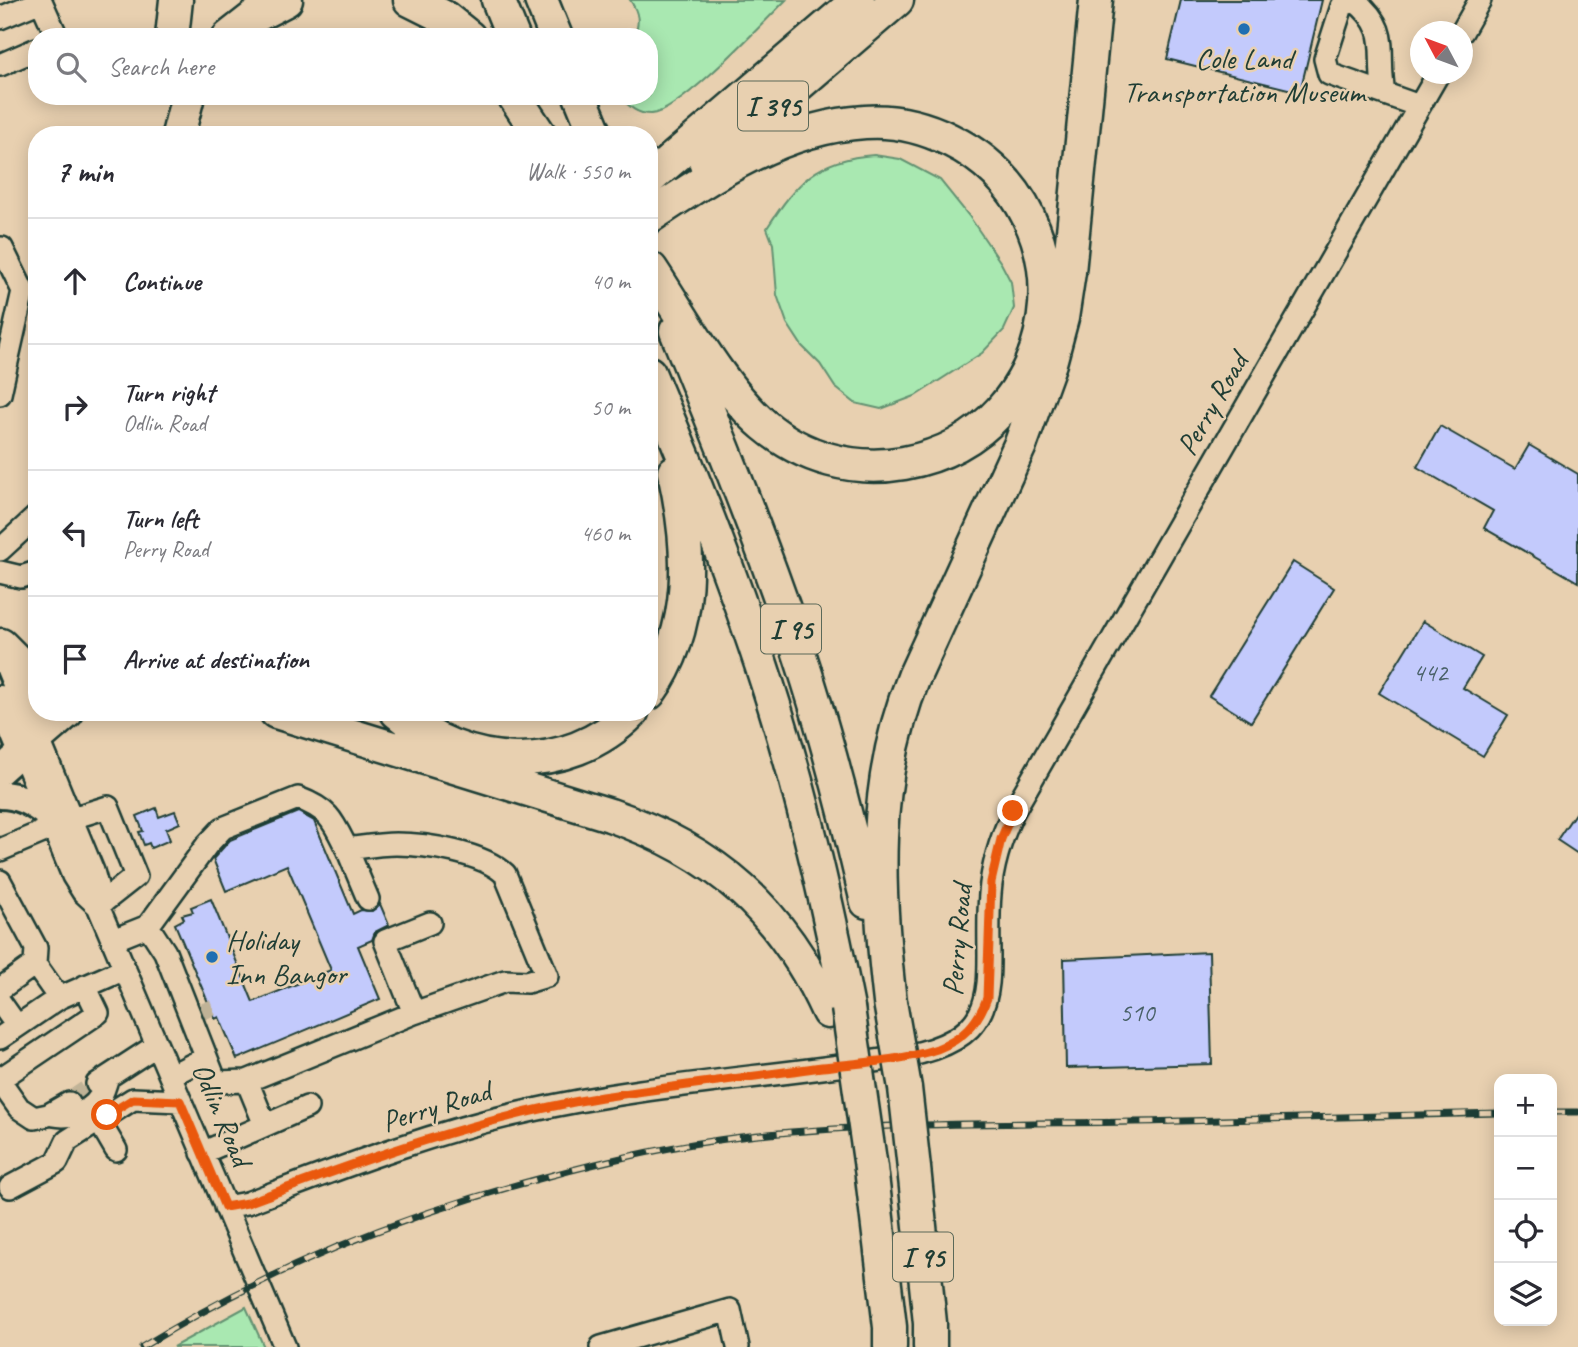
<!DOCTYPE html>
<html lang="en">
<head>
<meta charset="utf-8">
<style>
  body { margin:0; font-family:Caveat,sans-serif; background:#f7f7f7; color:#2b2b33 }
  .controls { position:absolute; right:21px; bottom:21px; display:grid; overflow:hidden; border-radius:14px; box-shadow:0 4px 18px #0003 }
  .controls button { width:63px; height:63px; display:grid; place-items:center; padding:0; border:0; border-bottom:2px solid #e1e1e2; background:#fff; color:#2b2b33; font:35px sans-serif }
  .compass { position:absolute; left:1410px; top:21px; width:63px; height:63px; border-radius:50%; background:#fff; box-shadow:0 4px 18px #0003; rotate:311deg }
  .stop { position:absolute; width:21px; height:21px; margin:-16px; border:5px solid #ea580c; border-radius:50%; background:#fff }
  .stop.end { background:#ea580c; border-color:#fff; box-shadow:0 2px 7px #0008 }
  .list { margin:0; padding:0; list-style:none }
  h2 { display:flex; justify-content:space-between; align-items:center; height:91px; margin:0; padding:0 28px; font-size:30px }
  h2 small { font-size:23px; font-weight:400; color:#7c7c81 }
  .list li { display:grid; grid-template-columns:46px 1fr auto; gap:21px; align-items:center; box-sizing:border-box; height:126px; padding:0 28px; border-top:2px solid #e1e1e2 }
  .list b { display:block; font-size:26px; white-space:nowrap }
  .list p { margin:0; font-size:23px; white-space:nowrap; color:#7c7c81 }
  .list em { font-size:23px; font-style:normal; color:#7c7c81 }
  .icon { flex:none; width:38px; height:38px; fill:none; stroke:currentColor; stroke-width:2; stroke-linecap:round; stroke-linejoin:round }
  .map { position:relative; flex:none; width:1578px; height:1347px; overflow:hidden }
  .search { position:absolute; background:#fff; box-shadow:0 4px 18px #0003; left:28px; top:28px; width:630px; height:77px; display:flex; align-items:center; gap:18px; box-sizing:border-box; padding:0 24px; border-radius:28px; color:#7c7c81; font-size:26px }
  .panel { position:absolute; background:#fff; box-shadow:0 4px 18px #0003; left:28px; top:126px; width:630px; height:595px; border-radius:28px }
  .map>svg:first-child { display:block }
  .green { fill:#a9e8b1; stroke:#649272; stroke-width:2 }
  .building { fill:#c3cafc; stroke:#1f3d34; stroke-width:2 }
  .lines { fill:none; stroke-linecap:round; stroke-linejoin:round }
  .minor-tunnel { stroke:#c0b397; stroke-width:21; stroke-dasharray:21 10; stroke-linecap:butt }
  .minor-casing { stroke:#1f3d34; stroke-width:26 }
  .major-casing { stroke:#1f3d34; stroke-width:32 }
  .highway-casing { stroke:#1f3d34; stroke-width:37 }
  .minor { stroke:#e8d0b0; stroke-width:21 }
  .major { stroke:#e8d0b0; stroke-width:26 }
  .highway { stroke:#e8d0b0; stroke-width:32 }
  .rail-casing { stroke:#1f3d34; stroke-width:7 }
  .rail { stroke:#e8d0b0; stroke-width:4.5; stroke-dasharray:13; stroke-linecap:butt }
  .highway-bridge-casing { stroke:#1f3d34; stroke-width:37; stroke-linecap:butt }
  .highway-bridge { stroke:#e8d0b0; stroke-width:32 }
  .route { stroke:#ea580c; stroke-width:9 }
  .poi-dot { fill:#1f6fb2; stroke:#e8d0b0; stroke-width:2.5 }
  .labels { text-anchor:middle; stroke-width:5; stroke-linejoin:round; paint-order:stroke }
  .number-label { font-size:26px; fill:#486066 }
  .shield { fill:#e8d0b0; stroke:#5b6959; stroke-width:2 }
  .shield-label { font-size:28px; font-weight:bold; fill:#1f3d34 }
  .poi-label { font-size:30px; fill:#1f3d34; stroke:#e8d0b0 }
  .street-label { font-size:30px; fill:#1f3d34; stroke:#e8d0b0 }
</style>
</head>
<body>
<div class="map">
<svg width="1578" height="1347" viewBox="0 0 1578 1347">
  <rect width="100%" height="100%" fill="#e8d0b0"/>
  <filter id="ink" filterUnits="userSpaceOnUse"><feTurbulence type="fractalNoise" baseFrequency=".0143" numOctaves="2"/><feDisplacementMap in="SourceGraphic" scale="14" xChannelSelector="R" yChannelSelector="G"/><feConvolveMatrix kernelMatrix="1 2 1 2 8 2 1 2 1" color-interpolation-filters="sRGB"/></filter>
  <g filter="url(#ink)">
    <path class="green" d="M630 0H786C764 22 678 114 651 114 636 114 629 106 619 96H649V37H634C640 22 639 13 630 0Z
      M874 155 900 159 940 180 969 216 1001 263 1011 282 1014 308 1004 330 982 353 915 396 881 409 855 403 835 387 820 364 802 346 787 323 777 295 773 244 767 228C797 182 817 159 874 155Z
      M246 1307 264 1347H173Z"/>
    <path class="building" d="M1181 0H1322L1300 92 1167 59Z
      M1440 426 1515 469 1529 445 1578 474V582L1484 528 1493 511 1417 467Z
      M1293 562 1334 588 1251 722 1209 696Z
      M1423 621 1482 657 1463 688 1508 715 1483 756 1379 693Z
      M156 808 159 817 175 811 180 823 166 829 170 840 151 848 149 843 144 845 139 832 143 831 137 816Z
      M1578 809V854L1557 840Z
      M298 812 314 821 353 914 361 910 372 911 380 904 389 925 375 932 372 940 358 946 380 999 237 1059 219 1017 215 1019 175 924 184 919 182 915 193 912 191 907 211 899 253 1002 331 970 287 865 226 891 213 859 230 840Z
      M1209 952 1212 1064 1066 1068 1064 959Z"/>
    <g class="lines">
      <path class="minor-tunnel" d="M200 1004 206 1019
        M69 1103 91 1088"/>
      <g class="minor-casing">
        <path id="minor" d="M0 18 41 1 57 37
          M1462 32 1480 0
          M0 65 37 49
          M1384 93C1376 51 1393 31 1354 0L1342 6 1325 59 1329 74 1419 106
          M2 248 23 291 7 362
          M0 365 7 362 0 394
          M0 550 37 516
          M0 572 21 577 37 572
          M38 737 93 871 98 889V906L285 1347
          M22 752 73 876 83 892 98 906
          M72 818 108 807 136 876 98 906
          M347 849 368 899
          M0 850 52 828
          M0 881 36 948 35 964
          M148 926 165 952 216 1082 247 1081
          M113 940 148 926 207 845 223 828 298 798C330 810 333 821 347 849 363 847 380 844 396 844 427 844 483 853 505 874L547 976 527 982 505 981 414 1013 247 1081 265 1125
          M0 989 35 964 59 998
          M0 1002 17 1026
          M414 1013 385 941 430 923
          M0 1038 59 998 125 969
          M170 1076 205 1058
          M0 1079 98 1013 85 986
          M0 1081 19 1108 34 1118 48 1115 69 1103
          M97 1084 157 1045
          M54 1115C69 1118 89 1113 99 1098 104 1093 105 1084 108 1077
          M99 1121 116 1150
          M202 1153 307 1107
          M10 1187 57 1162 67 1141 133 1099 180 1101
          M225 1207 247 1203C340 1168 432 1132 529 1111 653 1083 781 1077 907 1056 1013 1034 983 977 990 894 992 865 1001 838 1013 812L1438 74
          M601 1347 730 1310 738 1347"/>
      </g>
      <g class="major-casing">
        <path id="major" d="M0 699 22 752
          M0 771 38 737 1 647
          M0 795C19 795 32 803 47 814"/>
      </g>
      <g class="highway-casing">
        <path id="highway" d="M410 0 444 17 469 37
          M498 0 513 37
          M541 0 556 37
          M172 37 176 0
          M229 37 257 15 286 0
          M514 96 540 135
          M580 96 596 135
          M178 135 188 96
          M706 164 897 0
          M649 179 858 0
          M649 217C715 173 784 127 865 122 894 120 924 127 950 140 1099 213 1066 434 904 463 854 472 803 458 764 425 721 388 683 317 651 269
          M676 331C717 432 758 532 793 635 823 722 846 812 867 902
          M649 373C695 482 739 592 774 705 805 805 828 906 848 1008
          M1 645 20 664 37 672
          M649 693C696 628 691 547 674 472
          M27 711 37 702
          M276 712 610 815C715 851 782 910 828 1012
          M397 712C464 771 567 778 632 712
          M38 737 67 712
          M890 1002C877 892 871 782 914 677L1021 443 1050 363 1062 318 1069 272 1096 0
          M871 1168 890 1327V1347
          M914 1168 930 1323V1347"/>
      </g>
      <use href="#minor" class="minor"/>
      <use href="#major" class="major"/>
      <use href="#highway" class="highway"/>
      <g class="rail-casing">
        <path id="rail" d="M1552 1112H1578
          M142 1347C269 1269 399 1216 542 1178 607 1160 674 1145 741 1137 871 1122 1003 1124 1134 1122 1256 1120 1378 1115 1499 1113"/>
      </g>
      <use href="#rail" class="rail"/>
      <g class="highway-bridge-casing">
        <path id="highway-bridge" d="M890 1002 905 1088 914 1168
          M848 1008 871 1168"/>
      </g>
      <use href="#highway-bridge" class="highway-bridge"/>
    </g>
  </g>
  <g class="lines" filter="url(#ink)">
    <path class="route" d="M107 1115 133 1099 180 1101 225 1207 247 1203C363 1160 479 1117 602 1097 675 1086 749 1077 822 1067 860 1063 901 1061 937 1049 963 1039 978 1023 987 998L991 882 1001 839 1013 811"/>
  </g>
  <g class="poi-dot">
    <circle cx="1244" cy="29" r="7"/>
    <circle cx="212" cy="957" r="7"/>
  </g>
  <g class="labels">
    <g class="number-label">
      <text x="1430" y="681">442</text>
      <text x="1137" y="1021">510</text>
    </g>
    <g class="shield">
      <rect x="738" y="81.5" width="70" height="49" rx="5"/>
      <rect x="761" y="604.5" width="60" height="49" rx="5"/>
      <rect x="893" y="1232.5" width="60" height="49" rx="5"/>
    </g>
    <g class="shield-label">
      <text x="773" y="116">I 395</text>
      <text x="791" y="639">I 95</text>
      <text x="923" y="1267">I 95</text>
    </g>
    <g class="poi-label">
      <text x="1244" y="68">Cole Land<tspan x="1244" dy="34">Transportation Museum</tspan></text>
      <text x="226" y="950" text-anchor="start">Holiday<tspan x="226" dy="34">Inn Bangor</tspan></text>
    </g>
    <g class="street-label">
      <text transform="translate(1212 404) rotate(-60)" y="10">Perry Road</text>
      <text transform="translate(957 940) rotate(-85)" y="10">Perry Road</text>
      <text transform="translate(436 1106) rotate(-17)" y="10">Perry Road</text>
      <text transform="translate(222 1114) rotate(67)" y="10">Odlin Road</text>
    </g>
  </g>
</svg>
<div class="controls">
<button>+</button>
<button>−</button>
<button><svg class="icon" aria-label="locate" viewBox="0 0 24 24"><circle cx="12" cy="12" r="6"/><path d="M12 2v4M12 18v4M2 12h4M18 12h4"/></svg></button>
<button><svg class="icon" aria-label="layers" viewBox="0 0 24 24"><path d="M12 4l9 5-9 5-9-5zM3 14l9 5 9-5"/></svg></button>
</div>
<svg class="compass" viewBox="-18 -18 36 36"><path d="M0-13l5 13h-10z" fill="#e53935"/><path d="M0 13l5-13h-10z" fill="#7c7c81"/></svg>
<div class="stop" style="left:107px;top:1115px"></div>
<div class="stop end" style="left:1013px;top:811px"></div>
<div class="search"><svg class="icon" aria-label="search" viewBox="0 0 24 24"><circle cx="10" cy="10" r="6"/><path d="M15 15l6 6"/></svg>Search here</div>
<section class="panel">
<h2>7 min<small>Walk · 550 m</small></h2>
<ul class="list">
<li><svg class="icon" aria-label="ahead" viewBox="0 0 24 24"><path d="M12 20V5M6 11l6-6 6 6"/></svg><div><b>Continue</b></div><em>40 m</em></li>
<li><svg class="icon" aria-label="right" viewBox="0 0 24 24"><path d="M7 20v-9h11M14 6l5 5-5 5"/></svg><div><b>Turn right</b><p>Odlin Road</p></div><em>50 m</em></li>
<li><svg class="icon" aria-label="left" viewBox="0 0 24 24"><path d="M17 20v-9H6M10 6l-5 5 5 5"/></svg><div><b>Turn left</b><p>Perry Road</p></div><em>460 m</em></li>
<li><svg class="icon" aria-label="arrive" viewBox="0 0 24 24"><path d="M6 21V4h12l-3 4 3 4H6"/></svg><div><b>Arrive at destination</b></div></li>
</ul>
</section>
</div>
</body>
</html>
